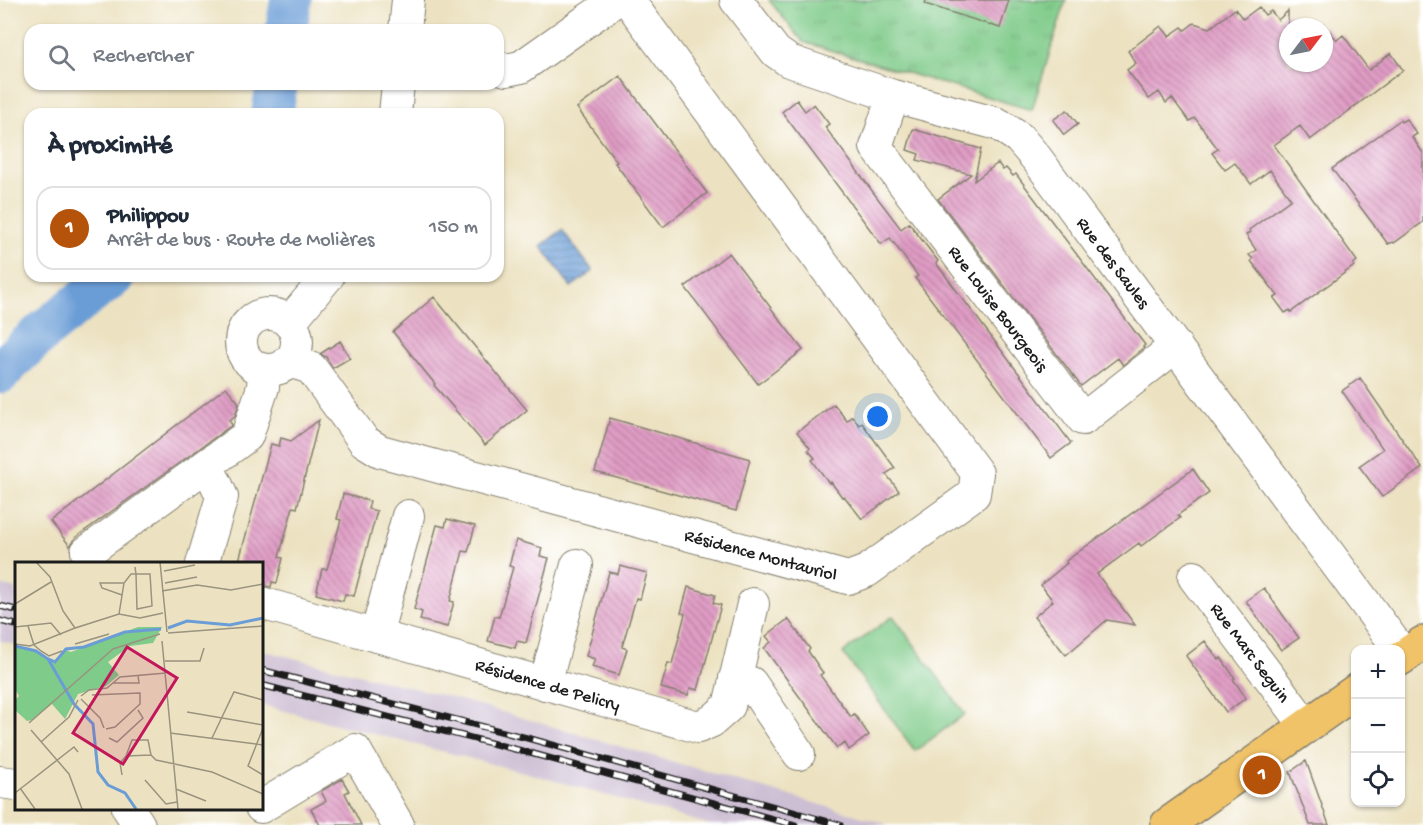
<!DOCTYPE html>
<html lang="fr">
<head>
<meta charset="utf-8">
<style>
  body { margin:0; font-family:"Gochi Hand",sans-serif; background:#f6f6f7; color:#1f2937 }
  .controls { position:absolute; right:18px; bottom:18px; display:grid; overflow:hidden; border-radius:12px; box-shadow:0 2px 4px #0004 }
  .controls button { width:54px; height:54px; display:grid; place-items:center; padding:0; border:0; border-bottom:2px solid #e0e1e3; background:#fff; color:#1f2937; font:30px sans-serif }
  .compass { position:absolute; left:1279px; top:18px; width:54px; height:54px; border-radius:50%; background:#fff; box-shadow:0 2px 4px #0004; rotate:58deg }
  .you { position:absolute; left:878px; top:417px; width:21px; height:21px; margin:-15px; border:4px solid #fff; border-radius:50%; background:#1a73e8; box-shadow:0 0 0 9px #1a73e833 }
  .badge { display:grid; place-items:center; width:39px; height:39px; border-radius:50%; background:#b45309; color:#fff; font-size:20px; font-weight:700 }
  .pin { position:absolute; translate:-50% -50%; border:3px solid #fff; box-shadow:0 2px 6px #0006 }
  .list { margin:0; padding:0; list-style:none }
  h2 { display:flex; justify-content:space-between; align-items:center; height:78px; margin:0; padding:0 24px; font-size:26px }
  h2 small { font-size:20px; font-weight:400; color:#747a83 }
  .list li { display:grid; grid-template-columns:39px 1fr auto; gap:18px; align-items:center; box-sizing:border-box; height:84px; margin:0 12px 12px; padding:0 12px; border:2px solid #e0e1e3; border-radius:18px }
  .list b { display:block; font-size:22px; white-space:nowrap }
  .list p { margin:0; font-size:20px; white-space:nowrap; color:#747a83 }
  .list em { font-size:20px; font-style:normal; color:#747a83 }
  .icon { flex:none; width:33px; height:33px; fill:none; stroke:currentColor; stroke-width:2; stroke-linecap:round; stroke-linejoin:round }
  .map { position:relative; flex:none; width:1423px; height:825px; overflow:hidden }
  .search { position:absolute; background:#fff; box-shadow:0 2px 4px #0004; left:24px; top:24px; width:480px; height:66px; display:flex; align-items:center; gap:15px; box-sizing:border-box; padding:0 21px; border-radius:18px; color:#747a83; font-size:22px }
  .panel { position:absolute; background:#fff; box-shadow:0 2px 4px #0004; left:24px; top:108px; width:480px; height:174px; border-radius:18px }
  .map>svg:first-child { display:block }
  .industrial { fill:#ccbed3 }
  .grass { fill:url(#grass-tufts); stroke:#4e7452; stroke-width:1.5 }
  .pitch { fill:#7fcb89; stroke:#4e7452; stroke-width:1.5 }
  .water { fill:url(#water-rules); stroke:#435c79; stroke-width:1.5 }
  .lines { fill:none; stroke-linecap:round; stroke-linejoin:round }
  .river { stroke:#6a9dd6; stroke-width:42 }
  .building { fill:url(#building-back-hatch) }
  .minor-casing { stroke:#847f6e; stroke-width:34 }
  .major-casing { stroke:#847f6e; stroke-width:36 }
  .minor { stroke:#fff; stroke-width:32 }
  .major { stroke:#f1c369; stroke-width:33 }
  .rail-casing { stroke:#1c1c1c; stroke-width:7 }
  .rail { stroke:#fff; stroke-width:4.5; stroke-dasharray:14; stroke-linecap:butt }
  .labels { text-anchor:middle; stroke-width:4.5; stroke-linejoin:round; paint-order:stroke }
  .street-label { font-size:18px; fill:#1c1c1c; stroke:#fff }
  .inset-river { fill:none; stroke:#6a9dd6; stroke-width:3 }
  .inset-road { fill:none; stroke:#99937f; stroke-width:1.5 }
  .view { fill:#c2185b; fill-opacity:0.15; stroke:#c2185b; stroke-width:3 }
  .inset-edge { fill:none; stroke:#1c1c1c; stroke-width:3 }
</style>
</head>
<body>
<div class="map">
<svg width="1423" height="825" viewBox="0 0 1423 825">
  <defs>
    <pattern id="grass-tufts" width="24" height="20" patternUnits="userSpaceOnUse" patternTransform="scale(1.5)"><rect width="24" height="20" fill="#7fcb89"/><path d="M3 7l-1-3M5 7V3M7 7l1-3M15 17l-1-3M17 17v-4M19 17l1-3" fill="none" stroke="#6dae76"/></pattern>
    <pattern id="water-rules" width="6" height="5" patternUnits="userSpaceOnUse" patternTransform="scale(1.5)"><rect width="6" height="5" fill="#6a9dd6"/><path d="M0 2.5h6" fill="none" stroke="#567fad"/></pattern>
    <pattern id="building-back-hatch" width="6" height="6" patternUnits="userSpaceOnUse" patternTransform="scale(1.5)"><rect width="6" height="6" fill="#e09cc5"/><path d="M-1 5l2 2M0 0l6 6M5-1l2 2" fill="none" stroke="#b57e9f"/></pattern>
  </defs>
  <rect width="100%" height="100%" fill="#fff"/>
  <filter id="ink" filterUnits="userSpaceOnUse"><feTurbulence type="fractalNoise" baseFrequency=".0167" numOctaves="2"/><feDisplacementMap in="SourceGraphic" scale="12" xChannelSelector="R" yChannelSelector="G"/><feConvolveMatrix kernelMatrix="1 2 1 2 8 2 1 2 1" color-interpolation-filters="sRGB"/></filter>
  <filter id="wash" filterUnits="userSpaceOnUse"><feTurbulence type="fractalNoise" baseFrequency=".008" numOctaves="4" result="noise"/><feDisplacementMap in="SourceGraphic" scale="24" xChannelSelector="R" yChannelSelector="G"/><feGaussianBlur stdDeviation="1.35" result="paint"/><feColorMatrix in="noise" values="0 0 0 0 0 0 0 0 0 0 0 0 0 0 0 0 0 1.4 0 .05"/><feComposite in="paint" operator="in"/></filter>
  <g filter="url(#wash)">
    <rect width="100%" height="100%" fill="#ece2c1"/>
    <path class="industrial" d="M0 585 16 589V645L0 641Z
      M261 650 454 698 890 825H710L527 773 261 705Z"/>
    <path class="grass" d="M769 0H1066L1032 110 803 42Z"/>
    <path class="pitch" d="M893 616 965 714 915 751 843 653Z"/>
    <path class="water" d="M562 230 593 271 571 287 541 246Z"/>
    <g class="lines">
      <path class="river" d="M286 30 291 0
        M272 114 277 84
        M0 373C34 335 75 307 114 276"/>
    </g>
    <g id="blocks">
      <path class="building" d="M926 0H1009L1000 28 925 4Z
        M1259 7 1265 15 1271 11 1278 20 1288 11V63H1324V25L1337 40 1343 35 1369 70 1391 53 1403 70 1310 140 1300 126 1274 145 1357 261 1353 264 1354 266 1291 312 1290 310 1285 313 1274 298 1278 296 1251 261 1253 259 1249 255 1256 250 1246 235 1250 232 1249 230 1291 199 1270 170 1251 184 1235 163 1225 170 1212 153 1218 149 1195 118 1189 121 1172 98 1166 103 1159 92 1149 99 1127 70 1136 63 1128 51 1161 26 1169 36 1182 27 1185 30 1194 23 1210 28 1235 9 1243 19Z
        M620 76 707 193 663 227 615 163 617 162 577 108Z
        M797 100 805 111 814 104 829 124 825 127 873 192 901 229 909 223 938 261 936 263 1071 443 1051 458 915 278 918 276 890 238 881 244 782 112Z
        M1067 110 1078 124 1064 135 1053 120Z
        M1406 119 1417 134 1412 137 1423 153V222L1394 243 1393 242 1388 244 1332 169 1400 120 1401 122Z
        M913 129 981 149 974 181 998 163 1003 170 1006 168 1013 176 1016 174 1145 345 1143 347 1144 348 1123 365 1118 358 1081 386 938 199 971 174 917 160 919 154 907 150Z
        M729 253 803 350 758 384 685 287Z
        M434 297 527 410 485 445 434 385 435 384 393 332Z
        M340 341 350 358 333 368 326 357 320 354Z
        M1360 378 1422 468 1382 497 1359 466 1383 449 1342 391Z
        M226 387 239 403 235 416 229 420 232 425 76 537 70 546 51 522Z
        M834 404 847 421 852 416 859 425 862 423 895 468 886 474 899 491 862 519 844 496 842 497 831 482 829 483 812 460 815 458 808 450 810 448 797 432Z
        M610 418 750 459 736 511 595 472Z
        M319 420 297 508 293 507 279 557 283 558 277 583 272 582 271 587 261 586V564H238L271 444 279 446 281 438 291 441Z
        M1193 469 1209 493 1178 515 1180 518 1141 546 1139 543 1097 574 1135 625 1107 620 1066 655 1034 617 1053 601 1041 585 1067 563 1066 561Z
        M343 494 370 501 368 509 377 511 354 596 345 594 343 601 316 594 322 569H327L341 520 337 519Z
        M447 519 475 526 468 552 463 551 450 601 454 602 447 627 420 620 422 612 414 609 437 525 445 527Z
        M516 540 542 548 540 556 549 558 526 643 517 641 515 648 488 641 495 616 499 617 513 567 509 566Z
        M620 566 647 573 640 599 636 598 622 647 627 649 619 675 592 667 595 659 586 656 609 572 618 574Z
        M688 587 715 595 713 603 721 605 698 690 690 688 688 695 661 688 668 663 672 664 685 614 681 613Z
        M1264 588 1299 638 1281 650 1246 601Z
        M788 619 810 649 808 651 823 673 820 675 851 717 854 714 869 735 849 750 845 743 837 748 764 648 771 642 766 636Z
        M1205 641 1219 660 1221 658 1235 678 1233 679 1246 698 1226 712 1186 656Z
        M1306 761 1329 825H1310L1290 772Z
        M342 779 349 791 345 793 361 825H320L311 809 326 801 321 791Z"/>
    </g>
  </g>
  <g filter="url(#ink)">
    <use href="#blocks" fill-opacity="0" stroke="#847f6e" stroke-width="1.5"/>
    <g class="lines">
      <g class="minor-casing">
        <path id="minor" d="M736 0 776 52 789 61 893 96 998 124 1019 138 1037 159 1400 650
          M405 30 408 0
          M498 67 506 70 521 67 616 0
          M893 96 876 147 1083 419 1176 346
          M395 114 398 84
          M241 342a28 28 0 1 1 56 0a28 28 0 1 1-56 0Z
          M289 323 328 276
          M289 361 311 368 364 441 380 451 848 578 867 571 974 494 977 473 628 0
          M87 552 247 436 263 387 264 370
          M202 564 222 497 216 483 206 466
          M1194 577 1307 727
          M261 603 698 727 712 721 729 706 753 604
          M376 636 408 516
          M735 678 751 683 799 754
          M545 684 577 565
          M0 782 16 784
          M261 807 355 750 398 825
          M128 808 139 825"/>
      </g>
      <g class="major-casing">
        <path id="major" d="M1400 659 1423 643
          M1167 825 1356 691"/>
      </g>
      <use href="#minor" class="minor"/>
      <use href="#major" class="major"/>
      <g class="rail-casing">
        <path id="rail" d="M0 606 16 610
          M0 621 16 625
          M261 670 531 739 840 825
          M261 685 530 753 795 825"/>
      </g>
      <use href="#rail" class="rail"/>
    </g>
  </g>
  <g class="labels">
    <g class="street-label">
      <text transform="translate(1114 262) rotate(53)" y="6">Rue des Saules</text>
      <text transform="translate(999 308) rotate(53)" y="6">Rue Louise Bourgeois</text>
      <text transform="translate(761 554) rotate(15)" y="6">Résidence Montauriol</text>
      <text transform="translate(1251 652) rotate(53)" y="6">Rue Marc Seguin</text>
      <text transform="translate(548 684) rotate(16)" y="6">Résidence de Pelicry</text>
    </g>
  </g>
  <g transform="translate(15 562)">
    <rect width="248" height="248" fill="#ece2c1"/>
    <path d="M123 65H147L138 81 115 84 93 100 104 113 91 124 63 132 50 157 37 142 17 158 12 159 0 148V138L4 134 0 127V85L19 89 39 101 51 88 56 90Z" fill="#7fcb89"/>
    <path class="inset-river" d="M153 66 172 59 215 63 248 56M0 84 21 89 33 97 59 142 78 162 83 210 93 223 110 231 121 247M33 97 40 100 51 87 69 85 110 70 146 67"/>
    <path class="inset-road" d="M21 0 35 15 48 49 60 66 104 52 125 56 148 51M145 0 152 70M149 9 180 3M150 21 182 15M147 29 182 23 216 28 248 22M107 33 87 26 85 21H109M0 42 36 20M104 52 109 21 116 12H135L137 44 122 47 121 12 120 5M13 64 19 83 26 89 34 94 47 89M0 65 36 61 46 73M153 71 248 64M147 79 163 247M0 82 15 84 60 66M60 82 94 72M150 99H185L189 86M98 121H124L123 113M77 133 125 131V142L100 165 91 167M66 134 74 128 92 126 105 115 151 111M66 137 85 156 89 166M172 150 248 163M14 161 98 87 145 72M248 166 233 204 248 213M16 168 54 212 67 247M155 171 248 183M94 176 102 180 128 156 123 148M197 176 219 130 248 138M26 180 54 155 63 138M111 194 117 178H133L136 193M107 213 105 201 111 194 136 193 141 198 197 210 248 232M130 218 151 242 162 240M5 226 20 247M161 227 191 239M0 231 59 185 63 190"/>
    <path class="view" d="M112 85 162 116 108 202 58 171Z"/>
    <rect width="248" height="248" class="inset-edge"/>
  </g>
</svg>
<div class="controls">
<button>+</button>
<button>−</button>
<button><svg class="icon" aria-label="locate" viewBox="0 0 24 24"><circle cx="12" cy="12" r="6"/><path d="M12 2v4M12 18v4M2 12h4M18 12h4"/></svg></button>
</div>
<svg class="compass" viewBox="-18 -18 36 36"><path d="M0-13l5 13h-10z" fill="#e53935"/><path d="M0 13l5-13h-10z" fill="#747a83"/></svg>
<div class="you"></div>
<div class="pin badge" style="left:1262px;top:775px">1</div>
<div class="search"><svg class="icon" aria-label="search" viewBox="0 0 24 24"><circle cx="10" cy="10" r="6"/><path d="M15 15l6 6"/></svg>Rechercher</div>
<section class="panel">
<h2>À proximité<small></small></h2>
<ul class="list">
<li><span class="badge">1</span><div><b>Philippou</b><p>Arrêt de bus · Route de Molières</p></div><em>150 m</em></li>
</ul>
</section>
</div>
</body>
</html>
